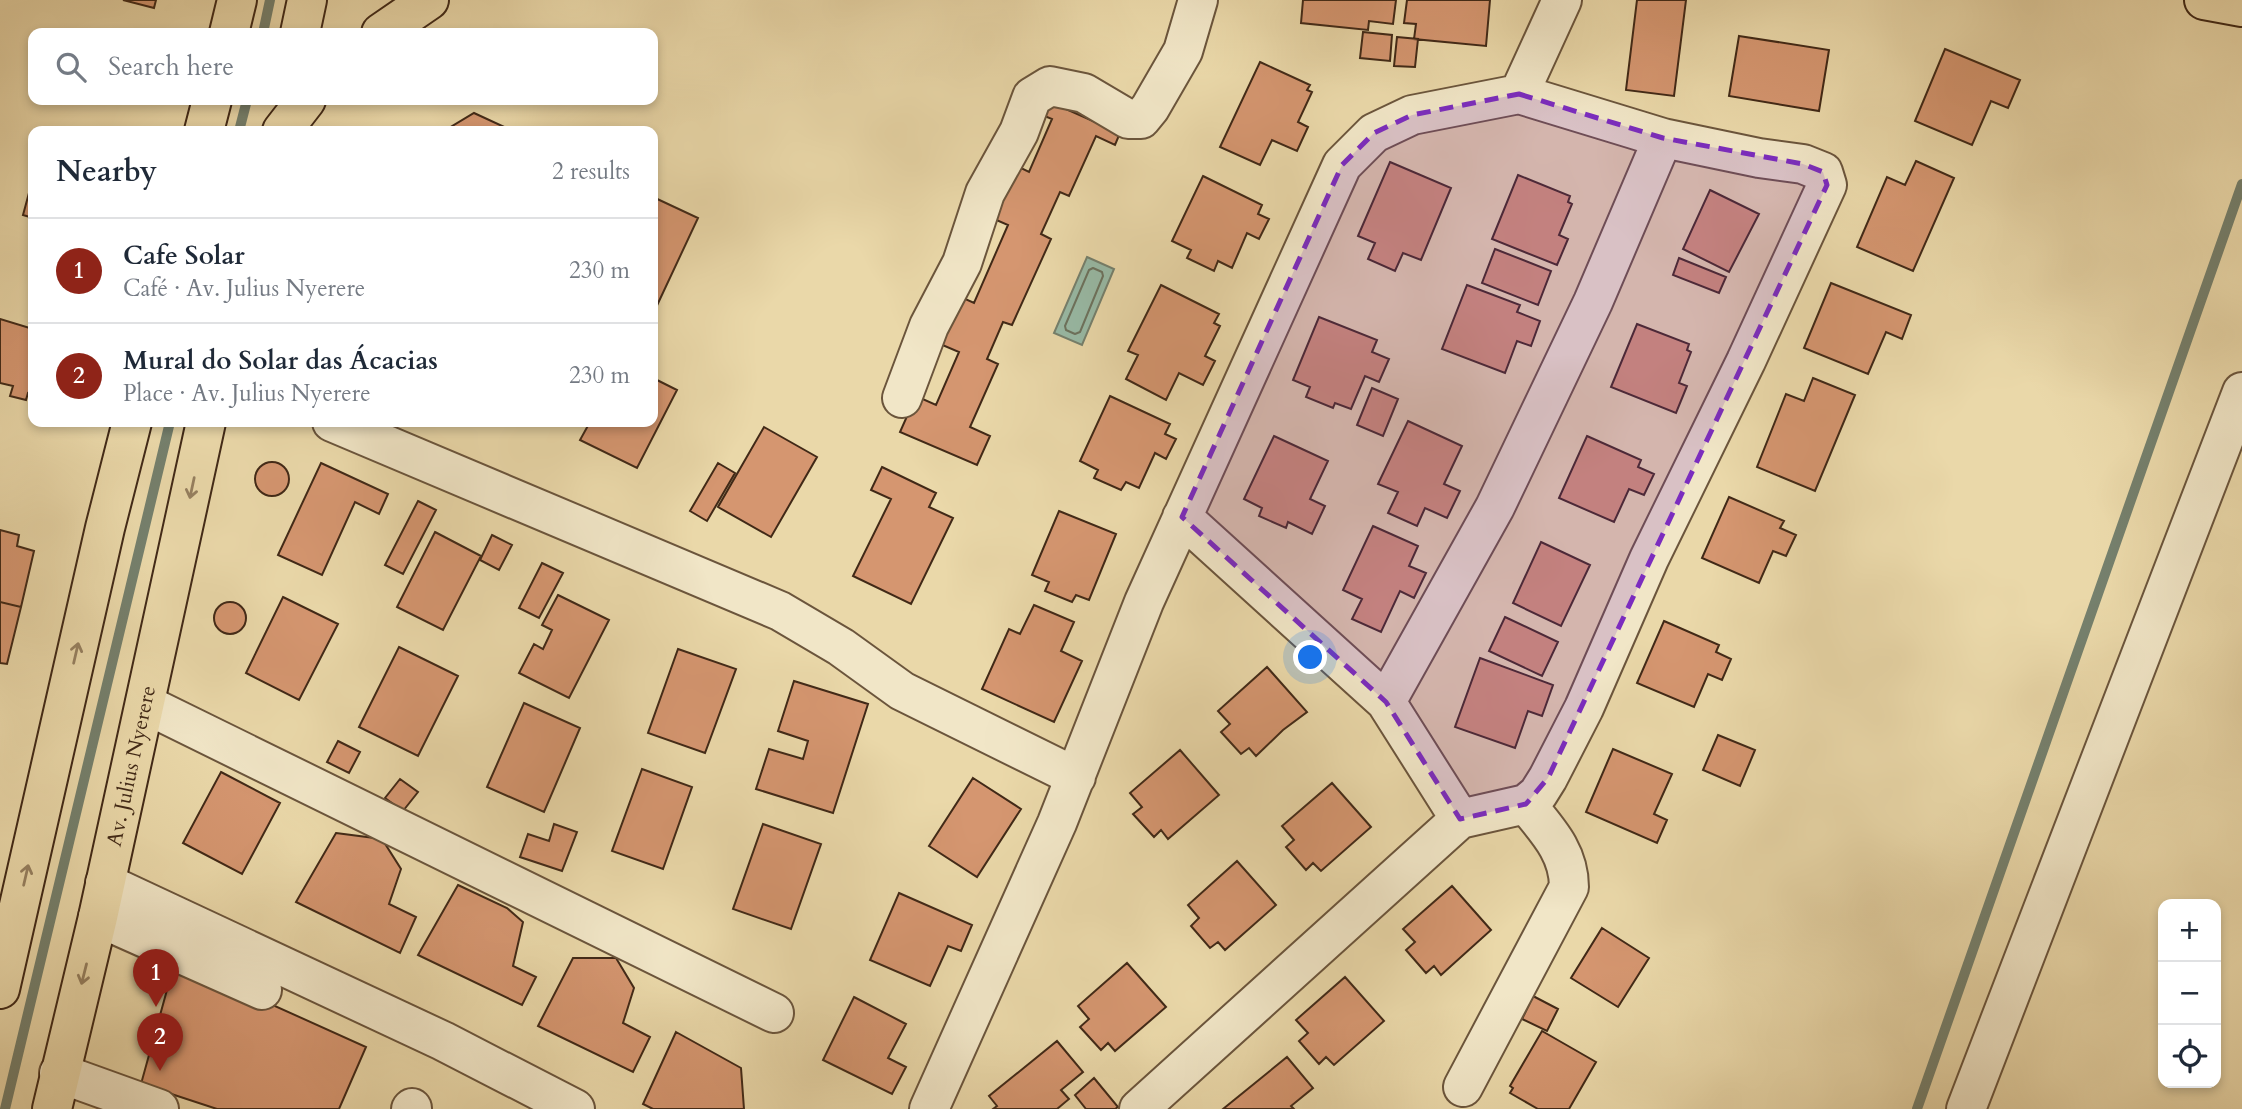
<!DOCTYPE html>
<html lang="en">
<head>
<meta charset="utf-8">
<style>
  body { margin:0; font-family:Cardo,serif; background:#f6f6f7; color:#1f2937 }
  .controls { position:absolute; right:21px; bottom:21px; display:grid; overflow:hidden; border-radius:14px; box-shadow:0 4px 10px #0003 }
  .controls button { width:63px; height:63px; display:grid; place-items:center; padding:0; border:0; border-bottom:2px solid #e0e1e3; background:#fff; color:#1f2937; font:35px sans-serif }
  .you { position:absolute; left:1311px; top:658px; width:24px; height:24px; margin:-18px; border:5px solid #fff; border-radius:50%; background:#1a73e8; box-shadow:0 0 0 10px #1a73e833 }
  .badge { display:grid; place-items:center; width:46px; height:46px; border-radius:50%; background:#8f2418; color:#fff; font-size:23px; font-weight:700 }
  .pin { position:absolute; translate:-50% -58px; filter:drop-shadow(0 2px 4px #0008) }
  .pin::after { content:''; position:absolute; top:37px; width:24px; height:21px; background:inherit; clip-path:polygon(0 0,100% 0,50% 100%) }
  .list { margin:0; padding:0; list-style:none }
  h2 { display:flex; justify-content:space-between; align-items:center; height:91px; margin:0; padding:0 28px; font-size:30px }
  h2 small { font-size:23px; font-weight:400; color:#747a83 }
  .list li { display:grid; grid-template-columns:46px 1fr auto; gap:21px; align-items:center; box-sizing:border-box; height:105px; padding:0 28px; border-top:2px solid #e0e1e3 }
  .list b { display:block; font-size:26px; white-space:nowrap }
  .list p { margin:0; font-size:23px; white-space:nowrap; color:#747a83 }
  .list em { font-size:23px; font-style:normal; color:#747a83 }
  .icon { flex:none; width:38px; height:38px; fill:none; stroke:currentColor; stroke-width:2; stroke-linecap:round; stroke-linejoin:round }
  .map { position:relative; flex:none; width:2242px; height:1109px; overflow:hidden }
  .search { position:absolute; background:#fff; box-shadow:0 4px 10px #0003; left:28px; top:28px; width:630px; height:77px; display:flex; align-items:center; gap:18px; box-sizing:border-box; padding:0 24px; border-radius:14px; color:#747a83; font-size:26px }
  .panel { position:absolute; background:#fff; box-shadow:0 4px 10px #0003; left:28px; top:126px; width:630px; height:301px; border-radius:14px }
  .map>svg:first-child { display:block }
  .water { fill:#98baa6; stroke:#75806d; stroke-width:2 }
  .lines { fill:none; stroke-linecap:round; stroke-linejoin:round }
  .shore { stroke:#6c725e; stroke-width:2 }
  .stream { stroke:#75806d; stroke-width:10 }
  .building { fill:#d59670; stroke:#412917; stroke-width:2 }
  .minor-casing { stroke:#6b553c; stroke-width:42 }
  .major-casing { stroke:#412917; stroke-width:42 }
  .minor { stroke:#f1e6c7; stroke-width:38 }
  .major { stroke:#ead8a9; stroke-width:38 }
  .oneway { stroke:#968060 }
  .marked { fill:#7b2cbf; fill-opacity:0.2; stroke:#7b2cbf; stroke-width:5; stroke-dasharray:14 9; stroke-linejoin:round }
  .labels { text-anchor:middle; stroke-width:6; stroke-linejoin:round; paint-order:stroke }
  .street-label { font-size:21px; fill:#412917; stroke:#f1e6c7 }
</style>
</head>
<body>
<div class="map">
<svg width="2242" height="1109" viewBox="0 0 2242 1109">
  <rect width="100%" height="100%" fill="#ead8a9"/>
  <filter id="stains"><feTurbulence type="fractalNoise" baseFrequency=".00286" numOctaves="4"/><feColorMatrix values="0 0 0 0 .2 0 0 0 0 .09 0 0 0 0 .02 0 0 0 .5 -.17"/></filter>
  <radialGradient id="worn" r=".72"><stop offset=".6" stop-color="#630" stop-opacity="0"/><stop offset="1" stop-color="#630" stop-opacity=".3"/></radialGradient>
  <path class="water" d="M1087 257 1114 269 1082 345 1054 333Z"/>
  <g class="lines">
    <path class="shore" d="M1093 268 1102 272 1103 276 1080 332 1075 334 1066 330 1065 326 1089 270Z"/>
    <path class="stream" d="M263 33 270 0
      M239 131 247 100
      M5 1109 170 422
      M1917 1109 2242 184"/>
  </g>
  <path class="building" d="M123 0H156L154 8Z
    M1303 0H1396L1393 24 1369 21 1368 30 1301 23Z
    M1407 0H1490L1486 46 1414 39 1416 24 1404 23Z
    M1637 0H1686L1674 96 1626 90Z
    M1363 32 1392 35 1390 61 1360 58Z
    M1739 36 1829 50 1819 111 1729 96Z
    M1397 37 1418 39 1415 67 1394 66Z
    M1945 49 2020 80 2008 108 1991 101 1972 145 1915 121Z
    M1260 62 1310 85 1307 90 1312 92 1298 122 1308 127 1297 151 1272 140 1260 165 1220 147Z
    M1048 101 1120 133 1115 145 1096 136 1069 196 1060 192 1041 234 1051 239 1012 325 1003 322 987 359 998 364 970 427 990 436 977 465 900 432 916 396 936 405 959 352 940 344 961 297 974 303 1008 225 994 219 1017 166 1029 172 1052 119 1042 115Z
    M474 113 513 131H444Z
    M1916 161 1954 178 1913 271 1857 247 1887 177 1905 185Z
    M1390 162 1451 188 1421 260 1403 253 1395 271 1368 259 1375 243 1358 236Z
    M1518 175 1570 196 1568 202 1572 204 1559 235 1568 239 1557 265 1492 239Z
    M1203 176 1262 205 1258 214 1269 219 1259 239 1247 233 1232 268 1218 261 1214 271 1187 258 1191 250 1172 241Z
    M33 178V218L23 215Z
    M1710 190 1759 214 1729 272 1683 249Z
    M653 197 698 218 653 314Z
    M1495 249 1551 271 1538 305 1482 283Z
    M1679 258 1726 277 1719 293 1673 275Z
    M1831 283 1911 315 1902 339 1886 332 1868 374 1804 348Z
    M1161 285 1219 314 1214 323 1220 326 1205 356 1215 361 1203 385 1179 373 1166 400 1126 379 1138 355 1128 351Z
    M1467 285 1520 305 1517 312 1540 321 1531 346 1517 341 1505 373 1442 349Z
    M1319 317 1377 340 1372 352 1389 359 1379 382 1365 376 1351 409 1335 403 1333 408 1306 397 1310 387 1293 380Z
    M0 319 33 329V394L28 393 26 400 10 396 13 386 0 383Z
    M1637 324 1689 344 1687 350 1691 352 1679 383 1687 386 1676 413 1611 387Z
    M653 378 677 390 637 468 580 440 590 422H653Z
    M1813 378 1855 395 1815 491 1757 467 1786 394 1804 401Z
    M1372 388 1398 399 1383 436 1357 425Z
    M1110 396 1170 424 1165 434 1176 439 1166 459 1155 453 1139 488 1126 482 1121 490 1094 478 1098 470 1080 461Z
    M1408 421 1462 446 1444 484 1460 491 1447 518 1425 508 1417 526 1388 513 1398 492 1378 484Z
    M764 427 817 457 771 537 718 507Z
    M1274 436 1328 461 1310 499 1325 506 1312 534 1288 522 1286 528 1259 516 1262 508 1244 499Z
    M1587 436 1641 460 1638 467 1654 474 1644 495 1629 489 1614 522 1559 498Z
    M255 479a17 17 0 1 1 34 0a17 17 0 1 1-34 0Z
    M321 463 388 494 379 514 355 502 322 575 278 555Z
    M718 463 735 473 707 521 690 511Z
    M882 467 936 493 929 507 953 518 911 604 853 576 891 499 871 490Z
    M1729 497 1784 521 1780 528 1796 535 1786 556 1773 551 1759 583 1702 558Z
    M418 501 436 510 403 574 385 565Z
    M1059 511 1116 534 1089 600 1076 595 1072 602 1045 591 1049 582 1032 575Z
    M1373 526 1418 546 1409 566 1426 573 1414 598 1400 591 1381 632 1352 619 1362 599 1343 590Z
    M0 530 19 535 17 546 34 551 21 607 0 602Z
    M435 532 481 556 443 630 397 607Z
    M492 535 512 545 499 570 480 560Z
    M1541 542 1590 565 1561 626 1513 603Z
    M542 563 563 573 539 618 519 608Z
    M558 595 609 620 569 698 519 673 534 644 543 649 552 630 542 625Z
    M283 597 338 624 299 700 246 673Z
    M214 618a16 16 0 1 1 32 0a16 16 0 1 1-32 0Z
    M0 602 21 607 7 664 0 663Z
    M1034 605 1074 622 1061 651 1082 661 1054 722 982 689 1009 629 1020 634Z
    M1505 617 1558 642 1542 676 1489 651Z
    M1664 621 1719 645 1716 652 1731 659 1722 680 1708 674 1694 707 1637 683Z
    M399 647 458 676 418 756 359 727Z
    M678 649 736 669 705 753 648 733Z
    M1480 658 1553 685 1542 716 1528 711 1515 748 1455 727Z
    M1267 667 1307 712 1283 730 1256 756 1249 748 1241 754 1221 732 1230 724 1218 711Z
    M794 681 868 704 833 813 756 789 769 749 803 759 808 741 778 731Z
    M524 703 580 728 544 812 487 787Z
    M1718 735 1755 750 1740 786 1703 770Z
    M338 741 360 752 349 773 327 762Z
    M1613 749 1672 774 1654 814 1667 820 1657 843 1586 812Z
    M1180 750 1219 795 1168 839 1161 830 1154 837 1133 814 1142 807 1130 793Z
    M642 769 692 787 663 869 612 851Z
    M221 772 280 803 242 874 183 843Z
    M973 778 1021 809 977 877 929 846Z
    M400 779 418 792 403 811 385 798Z
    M1332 783 1371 827 1321 871 1313 863 1306 870 1286 847 1294 840 1282 826Z
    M554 824 577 832 562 871 520 857 528 834 549 841Z
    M763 824 821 844 791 929 733 909Z
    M336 833 382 839 401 869 389 904 416 917 400 953 296 902Z
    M1237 861 1276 905 1225 950 1218 942 1210 948 1191 926 1199 918 1188 905Z
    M458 885 507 908 523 922 513 966 536 977 522 1005 418 955Z
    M1452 886 1491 930 1441 975 1434 966 1426 973 1406 950 1415 942 1403 929Z
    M899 893 972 925 961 951 948 946 930 986 870 960Z
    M1602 928 1649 958 1618 1007 1571 978Z
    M573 958H616L634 988 623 1023 650 1037 633 1072 538 1026Z
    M175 961 366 1047 339 1109H217L141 1084Z
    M1127 963 1166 1007 1115 1051 1108 1043 1101 1050 1080 1027 1089 1019 1078 1006Z
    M1345 977 1384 1021 1334 1065 1326 1057 1319 1064 1299 1041 1308 1033 1296 1020Z
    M1533 996 1558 1009 1547 1031 1522 1019Z
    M854 997 906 1024 888 1058 906 1067 892 1094 823 1060Z
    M1542 1031 1596 1062 1569 1109H1538L1510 1093 1513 1088 1510 1086Z
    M676 1032 741 1068 744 1109H653L643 1104Z
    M1057 1041 1083 1072 1061 1090 1069 1099 1057 1109H993L997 1106 989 1096Z
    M1287 1057 1313 1088 1291 1106 1294 1109H1223Z
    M1094 1078 1118 1107 1115 1109H1086L1075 1095Z"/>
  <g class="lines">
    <g class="minor-casing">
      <path id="minor" d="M902 398 929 326 962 263 985 193 1019 132 1032 97 1050 86 1084 93 1128 119H1141L1150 108 1183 51 1198 0
        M332 422 780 611 841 647 902 691 1076 777
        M1386 702 1495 507 1593 302 1663 138 1519 94
        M145 704 774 1013
        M1460 819 1526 804 1538 794 1548 778 1584 708 1649 559 1746 361 1827 185 1823 172 1803 164 1759 158 1663 138
        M105 883 443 1041 575 1109
        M98 917 262 990
        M59 1073 159 1109
        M1463 1087 1569 887C1569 852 1547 830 1526 804
        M411 1109 412 1108
        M929 1109 1057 823 1144 602 1342 165 1374 133 1412 115 1519 94 1562 0
        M1139 1109 1460 819 1386 702 1182 517
        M1966 1109 2242 392"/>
    </g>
    <g class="major-casing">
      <g id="major">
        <path d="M2204 0 2242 7"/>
        <path d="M229 33 237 0"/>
        <path d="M300 33 307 0"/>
        <path d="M381 33 429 0"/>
        <path d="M204 131 212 100"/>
        <path d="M282 131 306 100"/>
        <path d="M0 989 105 528 132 422"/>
        <path id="s1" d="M52 1109 98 917 206 422"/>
      </g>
    </g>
    <use href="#minor" class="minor"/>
    <use href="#major" class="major"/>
  </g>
  <defs><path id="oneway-shaft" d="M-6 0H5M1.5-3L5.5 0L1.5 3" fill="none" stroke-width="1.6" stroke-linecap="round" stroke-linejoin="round" transform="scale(1.75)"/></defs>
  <g class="oneway">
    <use href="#oneway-shaft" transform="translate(192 488) rotate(102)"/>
    <use href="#oneway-shaft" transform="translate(76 653) rotate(-77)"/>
    <use href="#oneway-shaft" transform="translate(26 875) rotate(-77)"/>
    <use href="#oneway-shaft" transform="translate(84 974) rotate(104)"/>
  </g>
  <path class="marked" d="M1519 94 1663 138 1803 164 1823 172 1827 185 1548 778 1526 804 1460 819 1386 702 1182 517 1342 165 1374 133 1412 115Z"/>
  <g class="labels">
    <g class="street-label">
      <text dy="7" stroke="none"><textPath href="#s1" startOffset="352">Av. Julius Nyerere</textPath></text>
    </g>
  </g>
  <rect width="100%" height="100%" filter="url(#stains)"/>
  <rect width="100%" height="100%" fill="url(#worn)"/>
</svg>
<div class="controls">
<button>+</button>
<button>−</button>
<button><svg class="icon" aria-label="locate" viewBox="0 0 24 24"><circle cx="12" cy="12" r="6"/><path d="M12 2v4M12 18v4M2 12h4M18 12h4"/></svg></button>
</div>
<div class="you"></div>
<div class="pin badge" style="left:156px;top:1007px">1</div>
<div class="pin badge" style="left:160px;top:1071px">2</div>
<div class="search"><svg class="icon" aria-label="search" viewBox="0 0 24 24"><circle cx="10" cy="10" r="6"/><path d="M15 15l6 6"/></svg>Search here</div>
<section class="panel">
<h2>Nearby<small>2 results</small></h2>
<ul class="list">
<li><span class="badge">1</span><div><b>Cafe Solar</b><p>Café · Av. Julius Nyerere</p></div><em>230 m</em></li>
<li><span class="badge">2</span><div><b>Mural do Solar das Ácacias</b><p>Place · Av. Julius Nyerere</p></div><em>230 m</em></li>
</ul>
</section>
</div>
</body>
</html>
